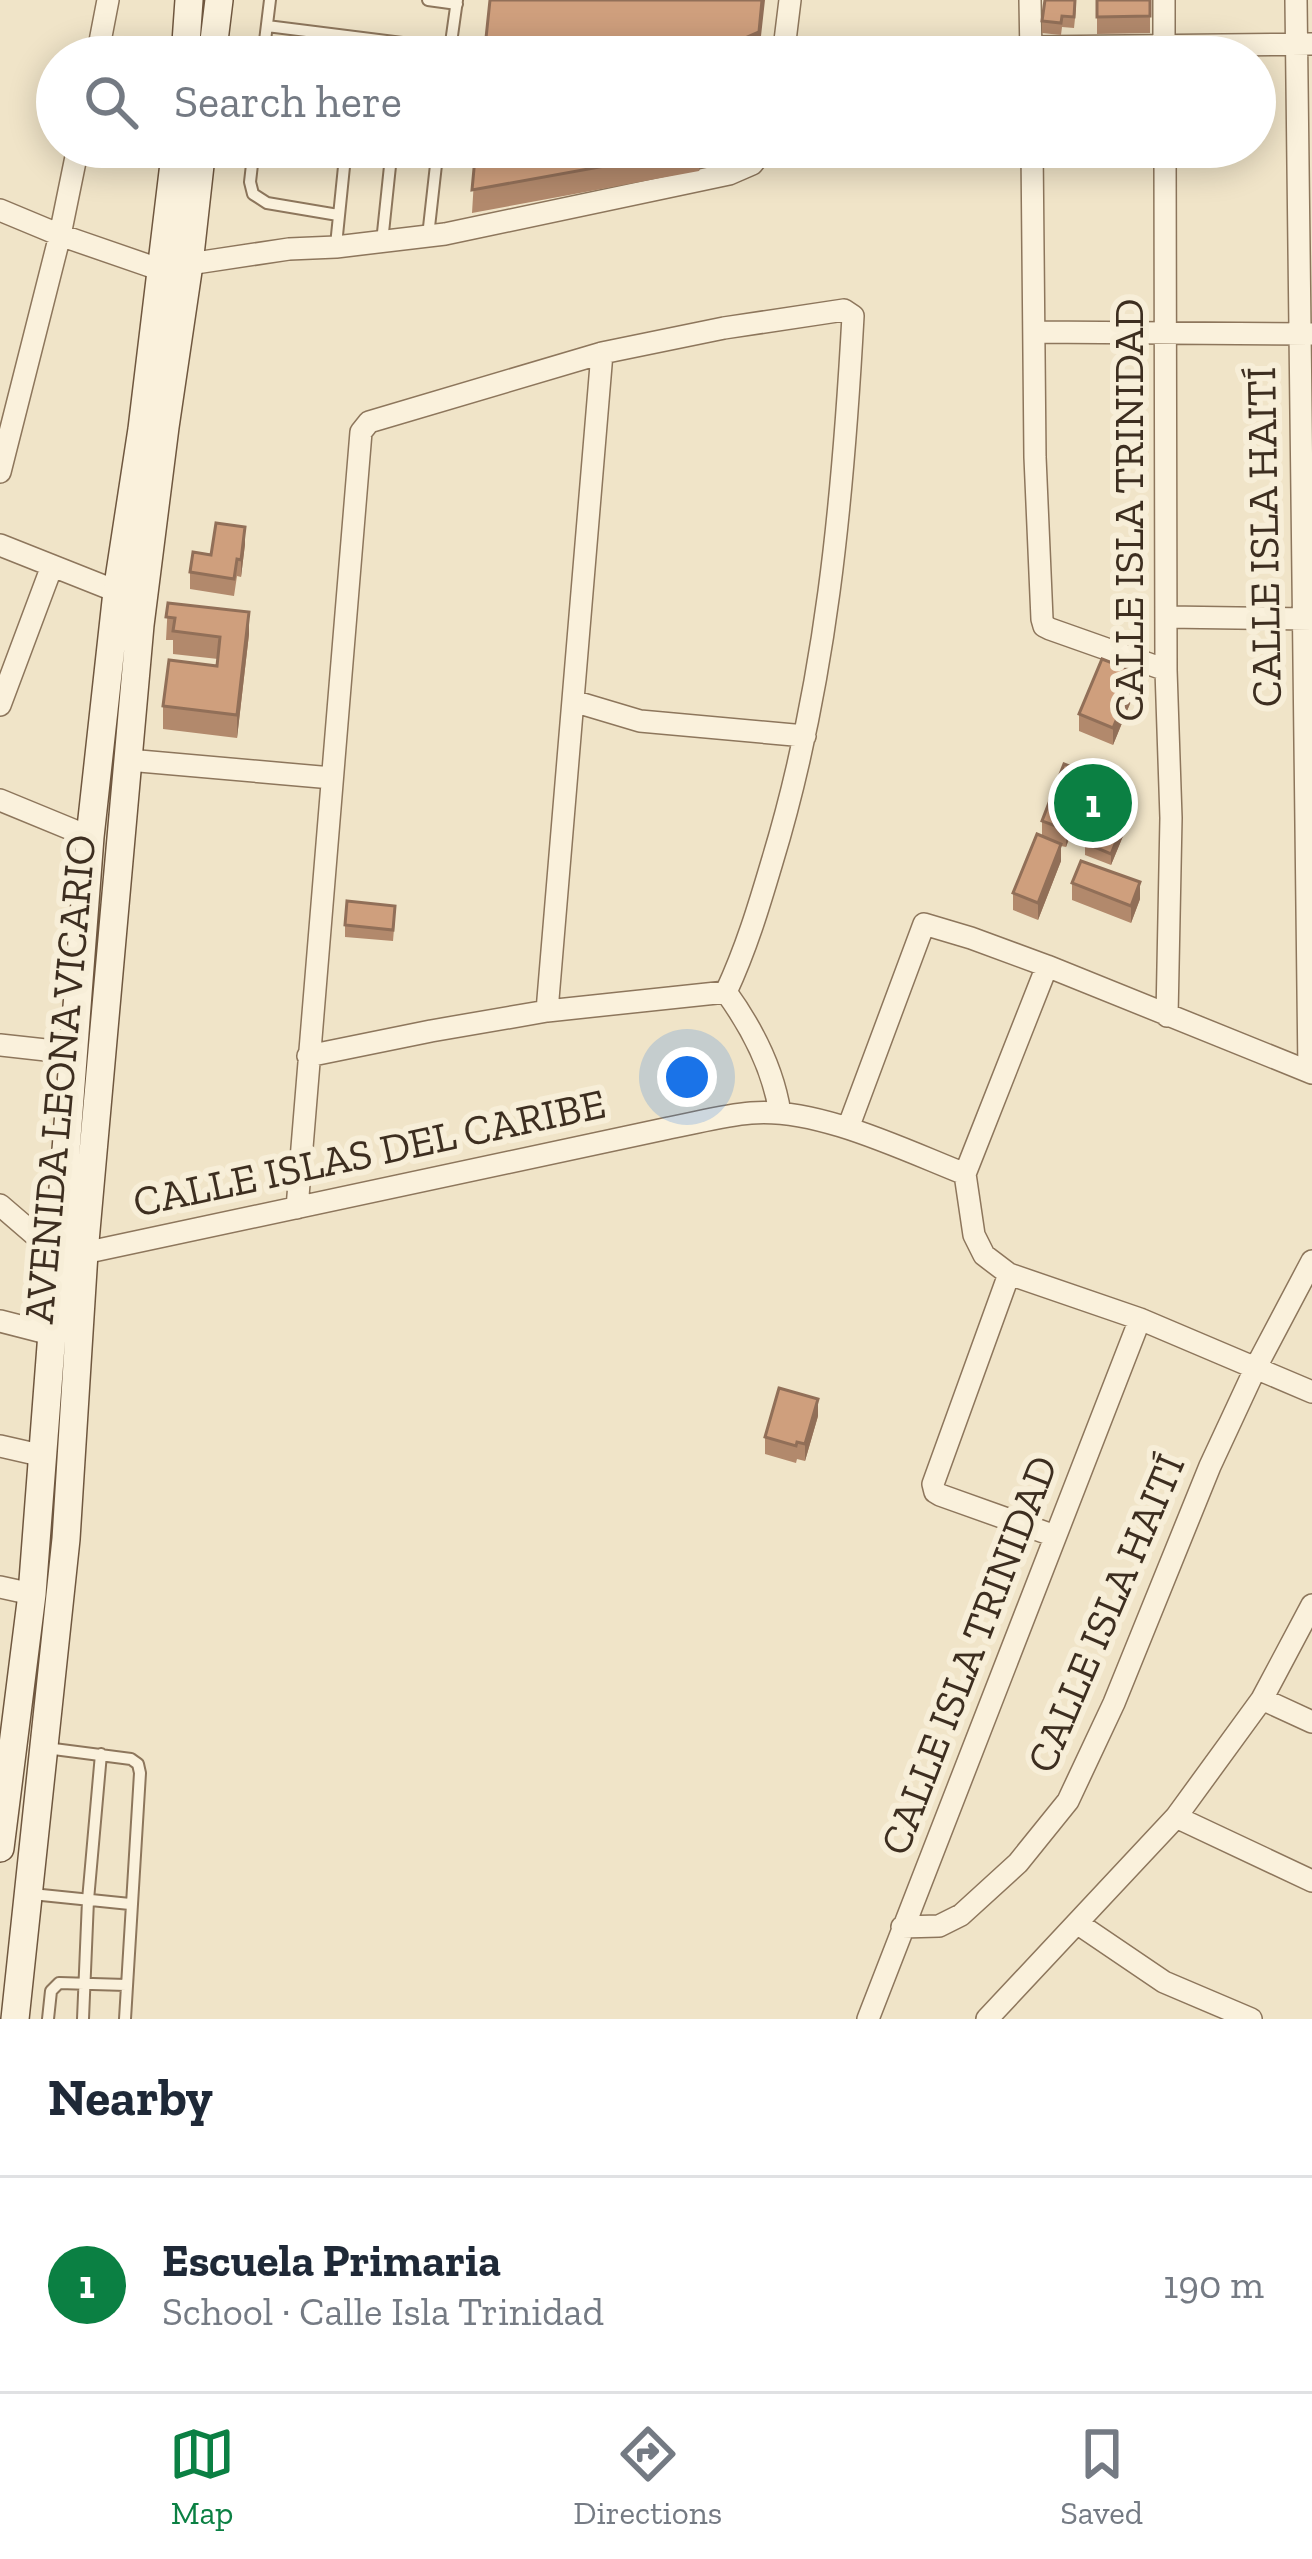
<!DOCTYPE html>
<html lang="en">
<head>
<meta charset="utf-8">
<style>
  body { margin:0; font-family:"Zilla Slab",serif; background:#f6f6f7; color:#1f2937 }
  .you { position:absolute; left:687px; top:1077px; width:42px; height:42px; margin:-30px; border:9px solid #fff; border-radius:50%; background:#1a73e8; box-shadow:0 0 0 18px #1a73e833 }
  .badge { display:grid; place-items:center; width:78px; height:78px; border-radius:50%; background:#0b8043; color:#fff; font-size:39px; font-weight:700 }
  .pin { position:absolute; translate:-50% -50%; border:6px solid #fff; box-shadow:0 3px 12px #0006 }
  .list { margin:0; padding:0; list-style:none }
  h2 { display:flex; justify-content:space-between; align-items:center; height:156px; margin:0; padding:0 48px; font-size:51px }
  h2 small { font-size:39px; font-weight:400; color:#747a83 }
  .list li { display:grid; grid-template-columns:78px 1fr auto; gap:36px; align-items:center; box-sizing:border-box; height:216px; padding:0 48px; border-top:3px solid #e0e1e3 }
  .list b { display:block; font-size:45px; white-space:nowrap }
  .list p { margin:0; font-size:39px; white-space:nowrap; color:#747a83 }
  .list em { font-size:39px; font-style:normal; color:#747a83 }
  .icon { flex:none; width:66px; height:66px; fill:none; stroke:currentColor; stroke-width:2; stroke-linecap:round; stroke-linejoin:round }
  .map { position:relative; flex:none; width:1312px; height:2019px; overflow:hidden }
  .search { position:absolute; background:#fff; box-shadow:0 6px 30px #0003; left:36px; right:36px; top:36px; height:132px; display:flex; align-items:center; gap:30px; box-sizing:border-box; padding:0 42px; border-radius:66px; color:#747a83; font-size:45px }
  .sheet { height:372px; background:#fff }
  nav { display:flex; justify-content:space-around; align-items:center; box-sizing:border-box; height:168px; border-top:3px solid #e0e1e3; background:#fff; font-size:33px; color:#747a83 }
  nav a { display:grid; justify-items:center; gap:6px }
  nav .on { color:#0b8043 }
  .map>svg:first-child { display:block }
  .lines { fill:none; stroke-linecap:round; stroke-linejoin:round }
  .lane-casing { stroke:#8d765c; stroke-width:14 }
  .street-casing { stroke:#8d765c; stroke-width:24 }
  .secondary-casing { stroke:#6f573f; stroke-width:30 }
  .lane { stroke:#faf1dc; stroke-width:10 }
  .street { stroke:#faf1dc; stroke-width:21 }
  .secondary { stroke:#faf1dc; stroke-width:27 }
  .wall { fill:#b2896c }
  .shaded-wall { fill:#916f58 }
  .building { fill:#cf9f7d; stroke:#916f58; stroke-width:3 }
  .labels { text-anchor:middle; stroke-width:12; stroke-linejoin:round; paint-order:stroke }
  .street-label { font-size:42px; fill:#3d2e20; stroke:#f7eed8 }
</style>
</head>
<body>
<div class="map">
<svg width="1312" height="2019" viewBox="0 0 1312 2019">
  <rect width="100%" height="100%" fill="#f0e4c8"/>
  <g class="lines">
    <g class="lane-casing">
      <path id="lane" d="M428 0 457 4
        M267 26 450 49
        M263 57 270 0
        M449 57 457 0
        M254 147 250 182 253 194 267 203 338 215
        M428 236 438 147
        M382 242 392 147
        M336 245 346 147
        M46 1748 131 1759 138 1764 140 1773 125 2019
        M32 1894 130 1904
        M48 2019 51 1991 59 1983 126 1985
        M83 2019 88 1900 101 1754"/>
    </g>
    <g class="street-casing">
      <path id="street" d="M1030 0 1031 56
        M1164 0V56
        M1296 0 1309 1072
        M1031 47 1312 44
        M97 57 108 0
        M783 57 790 0
        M1032 147 1035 457 1042 619 1044 626 1050 629 1166 670
        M1165 147 1166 670 1171 818 1167 1016
        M0 210 60 235 170 273 189 264 289 249 336 247 445 234 729 174 752 164 766 147
        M1034 332 1311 334
        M0 472 60 235 78 147
        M0 545 131 597
        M1167 617 1312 619
        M573 701 640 721 805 736
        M0 705 52 566
        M128 760 332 778
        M0 800 90 837
        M726 992C752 1028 773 1068 780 1113
        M547 1011 602 353
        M0 1045 73 1053
        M308 1056 431 1031 547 1011 726 992
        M848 1128 924 924 971 938 1047 966 1312 1073
        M965 1174 1047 966
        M0 1205 57 1254 84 1253 669 1128C696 1123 724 1115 751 1113 817 1107 904 1150 965 1174L974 1235 984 1255 1009 1274 1140 1319 1312 1392
        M297 1208 361 432 369 422 602 353 724 328 844 310 853 316C843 500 826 685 772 862 759 906 746 949 726 992
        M1009 1274 933 1484 935 1492 940 1495 1055 1536
        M0 1321 51 1334
        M0 1446 44 1456
        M0 1587 32 1594
        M1262 1699 1312 1722
        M1176 1817 1312 1881
        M1077 1923 1164 1982 1251 2019
        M902 1927 939 1926 961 1915 1018 1863 1068 1801 1114 1703 1210 1466 1256 1367 1312 1261
        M868 2019 1140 1319
        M987 2019 1176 1817 1262 1699 1312 1605"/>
    </g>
    <g class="secondary-casing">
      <path id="secondary" d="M185 57 189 0
        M212 57 219 0
        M0 1848 32 1594 90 837 117 592 142 429 176 147
        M15 2019 66 1539 84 1253 140 625 165 427 189 264 202 147"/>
    </g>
    <use href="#lane" class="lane"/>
    <use href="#street" class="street"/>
    <use href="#secondary" class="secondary"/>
  </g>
  <path class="wall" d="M1097 0H1150V33L1097 34Z
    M1076 9 1074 28 1062 27 1061 35 1042 33V21Z
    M476 147H705L699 171 472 213Z
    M245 544 241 577 237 576 234 596 190 589V572L211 555Z
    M168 603 249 634 237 738 163 729V706L217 666 218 659 173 654V640H166Z
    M1136 689 1113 745 1079 731V714Z
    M1087 790 1066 847 1061 846V861L1038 920 1013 910V893L1042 836V821Z
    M1128 824 1111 865 1085 855V843Z
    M1072 883 1140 899 1131 923 1072 900Z
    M395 917 393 941 345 937V925Z
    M818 1416 805 1461 797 1459 796 1463 765 1454V1437Z"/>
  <path class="shaded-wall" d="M762 0H765L759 54 753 57H743L745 38Z
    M699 147H705L699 171Z
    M245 527V544L241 577V560Z
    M249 612V634L237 738V715Z
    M1136 672V689L1113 745V728Z
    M1087 773V790L1066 847V830Z
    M1128 812V824L1111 865V854Z
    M1061 844V861L1038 920V903Z
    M1140 882V899L1131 923V906Z
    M818 1399V1416L805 1461V1444Z"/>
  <path class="building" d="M490 0H762L759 32 745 38 743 57H484Z
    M1045 0H1075L1074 17 1062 16 1061 23 1042 21Z
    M1097 0H1150V16L1097 17Z
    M476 147H699V149L472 190Z
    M216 523 245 527 241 560 237 559 234 579 190 572 193 552 211 555Z
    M168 603 249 612 237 715 163 706 169 660 217 666 220 637 173 631 175 618 166 617Z
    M1102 659 1136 672 1113 728 1079 714Z
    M1064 764 1087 773 1066 830 1042 821Z
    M1102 802 1128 812 1111 854 1085 843Z
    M1037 834 1061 844 1038 903 1013 893Z
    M1081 861 1140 882 1131 906 1072 883Z
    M347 901 395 906 393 930 345 925Z
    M779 1388 818 1399 805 1444 797 1442 796 1446 765 1437Z"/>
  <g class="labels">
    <g class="street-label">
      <text transform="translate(1128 510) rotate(-90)" y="15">CALLE ISLA TRINIDAD</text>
      <text transform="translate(1263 537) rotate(-91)" y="15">CALLE ISLA HAITÍ</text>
      <text transform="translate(59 1079) rotate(-85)" y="15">AVENIDA LEONA VICARIO</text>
      <text transform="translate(369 1152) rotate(-12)" y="15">CALLE ISLAS DEL CARIBE</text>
      <text transform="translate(1105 1613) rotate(-67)" y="15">CALLE ISLA HAITÍ</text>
      <text transform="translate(968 1655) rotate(-69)" y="15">CALLE ISLA TRINIDAD</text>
    </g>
  </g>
</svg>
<div class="you"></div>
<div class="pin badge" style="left:1093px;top:803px">1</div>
<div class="search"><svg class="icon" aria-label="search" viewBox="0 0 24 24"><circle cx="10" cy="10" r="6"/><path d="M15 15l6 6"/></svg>Search here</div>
</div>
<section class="sheet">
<h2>Nearby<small></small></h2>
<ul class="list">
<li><span class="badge">1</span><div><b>Escuela Primaria</b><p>School · Calle Isla Trinidad</p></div><em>190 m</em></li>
</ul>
</section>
<nav>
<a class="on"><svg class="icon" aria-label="map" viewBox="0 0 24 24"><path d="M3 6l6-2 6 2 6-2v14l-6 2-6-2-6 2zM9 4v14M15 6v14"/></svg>Map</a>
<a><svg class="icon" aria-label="directions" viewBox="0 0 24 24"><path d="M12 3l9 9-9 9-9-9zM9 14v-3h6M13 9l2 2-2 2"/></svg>Directions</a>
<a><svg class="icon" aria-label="saved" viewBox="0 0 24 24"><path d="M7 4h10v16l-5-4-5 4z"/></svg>Saved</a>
</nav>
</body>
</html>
